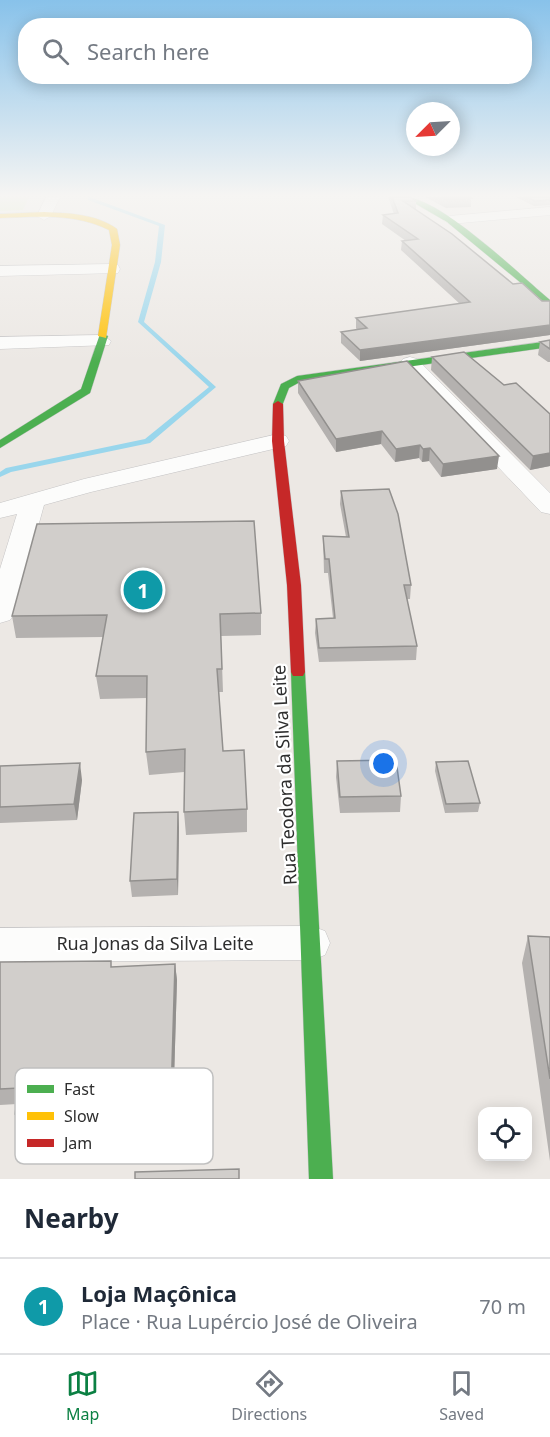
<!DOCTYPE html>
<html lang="en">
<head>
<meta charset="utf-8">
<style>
  body { margin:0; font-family:"Noto Sans",sans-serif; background:#f6f6f7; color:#1f2937 }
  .controls { position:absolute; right:18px; bottom:18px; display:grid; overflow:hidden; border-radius:12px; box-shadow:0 3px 15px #0003 }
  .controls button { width:54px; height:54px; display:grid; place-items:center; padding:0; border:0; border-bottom:2px solid #e0e1e3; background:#fff; color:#1f2937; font:30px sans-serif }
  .compass { position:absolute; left:406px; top:102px; width:54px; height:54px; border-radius:50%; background:#fff; box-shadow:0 3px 15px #0003; rotate:246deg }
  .you { position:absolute; left:384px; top:764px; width:21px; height:21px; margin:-15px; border:4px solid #fff; border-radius:50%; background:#1a73e8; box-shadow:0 0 0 9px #1a73e833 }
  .badge { display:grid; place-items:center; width:39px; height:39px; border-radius:50%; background:#0b8043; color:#fff; font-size:20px; font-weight:700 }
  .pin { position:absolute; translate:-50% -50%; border:3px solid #fff; box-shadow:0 2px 6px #0006 }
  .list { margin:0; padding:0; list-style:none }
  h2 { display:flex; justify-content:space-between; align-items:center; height:78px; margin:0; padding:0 24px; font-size:26px }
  h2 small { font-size:20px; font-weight:400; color:#747a83 }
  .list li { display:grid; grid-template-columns:39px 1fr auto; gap:18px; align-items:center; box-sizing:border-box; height:96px; padding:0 24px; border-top:2px solid #e0e1e3 }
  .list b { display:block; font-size:22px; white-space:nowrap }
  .list p { margin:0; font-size:20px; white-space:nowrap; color:#747a83 }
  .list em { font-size:20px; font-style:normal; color:#747a83 }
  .icon { flex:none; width:33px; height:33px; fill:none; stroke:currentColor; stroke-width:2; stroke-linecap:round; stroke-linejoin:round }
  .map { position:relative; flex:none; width:550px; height:1179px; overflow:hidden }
  .search { position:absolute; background:#fff; box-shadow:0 3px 15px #0003; left:18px; right:18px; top:18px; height:66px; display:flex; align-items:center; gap:15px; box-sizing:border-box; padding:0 21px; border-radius:24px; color:#747a83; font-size:22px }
  .sheet { height:174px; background:#fff }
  nav { display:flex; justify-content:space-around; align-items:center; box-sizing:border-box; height:84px; border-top:2px solid #e0e1e3; background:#fff; font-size:16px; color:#747a83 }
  nav a { display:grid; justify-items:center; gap:3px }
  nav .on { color:#0b8043 }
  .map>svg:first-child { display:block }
  .pitch { fill:#d9eabb }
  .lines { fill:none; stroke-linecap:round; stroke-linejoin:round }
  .stream { fill:#99d6ec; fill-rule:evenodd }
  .street-casing { stroke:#c5c4c5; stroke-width:1 }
  .fast-casing { stroke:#c5c4c5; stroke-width:1 }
  .slow-casing { stroke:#c5c4c5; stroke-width:1 }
  .jam-casing { stroke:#c5c4c5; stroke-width:1 }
  .street { fill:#fcfcfb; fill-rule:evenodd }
  .fast { fill:#4caf50; fill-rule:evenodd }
  .slow { fill:#ffc107; fill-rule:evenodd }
  .jam { fill:#c62828; fill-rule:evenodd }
  .wall { fill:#b4b1af }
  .shaded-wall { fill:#92908e }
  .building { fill:#d1cecb; stroke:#92908e; stroke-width:1.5 }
  .labels { text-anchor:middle; stroke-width:4.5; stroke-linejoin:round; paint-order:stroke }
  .near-street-label { font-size:18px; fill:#2e2e2e; stroke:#fff }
  .key { fill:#fff; stroke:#c0c0c0; stroke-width:1.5 }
  .key-label { font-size:16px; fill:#2e2e2e }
</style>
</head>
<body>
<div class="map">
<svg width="550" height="1179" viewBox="0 0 550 1179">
  <rect width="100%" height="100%" fill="#ece8e4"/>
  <path class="pitch" d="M0 197H29L23 210 0 211Z"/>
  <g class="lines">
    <path class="stream" d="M88 197H92V198L165 225 161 262 144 322 216 387 150 443 11 472 0 477V472L6 468 145 439 209 387 138 322 155 262 159 226 88 200Z"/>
    <g class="street-casing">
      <path id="street" d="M46 197H60L51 216 44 220 37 216Z
        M550 207V215L450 224 443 220 450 216Z
        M112 264 118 265 120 269 118 273 0 276V266Z
        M102 335 111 341 109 345 0 349V337Z
        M410 357 417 359 550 493V514L541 512 403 367 400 363 403 359Z
        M278 434 286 436 289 441 286 446 91 492 44 505 14 614 10 620 0 623V569L17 514 0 518V503L84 479Z
        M311 926 325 931 330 943 325 955 311 960 0 962V928Z"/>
    </g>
    <g class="fast-casing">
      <path id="fast" d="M404 197C439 196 521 276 550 300V307L447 222Z
        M100 334 108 336 90 393 0 448V440L81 389Z
        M550 341V347L300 382 289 388 282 406 278 407 273 404 281 384 297 376Z
        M298 667 303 668 305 672 333 1179H309L291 672 293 668Z"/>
    </g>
    <g class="slow-casing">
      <path id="slow" d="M44 212C68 213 97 214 117 229L120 245 106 338 98 336 112 245 109 230C74 213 38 217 0 218V214Z"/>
    </g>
    <g class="jam-casing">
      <path id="jam" d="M278 401 283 404 284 441 301 585 305 672 303 676H293L291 672 287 585 272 441 273 404Z"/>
    </g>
    <use href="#street" class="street"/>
    <use href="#fast" class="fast"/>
    <use href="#slow" class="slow"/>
    <use href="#jam" class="jam"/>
  </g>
  <path class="wall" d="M388 197H410L416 201V210L513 284 542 301H550V335L360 361 341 343V332L357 330 356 328V318L460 304 401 250 402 241H406L382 224 383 215 394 214Z
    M425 197H471V207L446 208Z
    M516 197H550V205L534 206Z
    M550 340V362H548L538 355 540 342Z
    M432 357 504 385 550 414V466L530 470 431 370Z
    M298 381 497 469 441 477 429 461 422 462 419 458 395 462 381 444 336 452 298 393Z
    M341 491 411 585 410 599H407L417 646 416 660 319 662 315 633 316 619 333 618 328 573H324L323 536 346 537 340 504Z
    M261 613V635L221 636 223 692H219L223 751 247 809V832L186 835 184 812V772L149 775 146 752 147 698 100 699 96 676 103 637 16 638 12 616Z
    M337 761 401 796 400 812 340 813 336 777Z
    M436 762 480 803 478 812 445 813 435 771Z
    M0 766 82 780 77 820 0 823Z
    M178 812 179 828 178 895 132 897 130 881Z
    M528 936 550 937V1161L522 963Z
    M0 962 112 967 175 964 177 980 173 1113 65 1117 64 1128 20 1129 15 1114 17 1104 0 1105Z"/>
  <path class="shaded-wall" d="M550 325V335L360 361V350Z
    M382 431 381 444 336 452V439Z
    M420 445 419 458 395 462 396 449Z
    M430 448 429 461 422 462 423 449Z
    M550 453V466L530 470 533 456Z
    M499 456 497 469 441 477 443 464Z
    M80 763 82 780 77 820 74 804Z
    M178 812 179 828 178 895 177 879Z
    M175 964 177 980 173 1113 171 1098Z
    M61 1101 65 1117 64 1128 60 1113Z"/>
  <path class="building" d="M392 197H410L416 201H403L452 234 513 284 522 283 542 301H550V325L360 350 341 332 367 328 356 318 470 302 402 241 418 239 383 215 398 213Z
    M442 197H471L472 198 447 199Z
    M528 197H550V200L535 201Z
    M550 340V349L540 342Z
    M464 352 504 385 516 383 550 414V453L533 456 432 357Z
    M407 361 499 456 443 464 430 448 423 449 420 445 396 449 382 431 336 439 298 381Z
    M389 489 398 514 411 585H404L417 646 319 648 316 619 335 618 329 559H325L323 536 349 537 341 491Z
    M254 521 261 613 220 614 222 669H217L223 751 244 750 247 809 184 812 185 749 146 752 147 676H96L107 615 12 616 37 524Z
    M396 760 401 796 340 797 337 761Z
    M468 761 480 803 446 804 436 762Z
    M80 763 74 804 0 807V766Z
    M178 812 177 879 130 881 134 813Z
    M528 936 550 937V1079Z
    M111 961V967L175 964 171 1098 61 1101 60 1113 15 1114 19 1088 0 1089V962Z
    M239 1169V1179H135V1172Z"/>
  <linearGradient id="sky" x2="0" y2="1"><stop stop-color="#88c2ea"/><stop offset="0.54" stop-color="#f6f5f3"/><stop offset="1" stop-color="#f6f5f3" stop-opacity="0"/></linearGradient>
  <rect width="550" height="362" fill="url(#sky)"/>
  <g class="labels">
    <g class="near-street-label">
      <text transform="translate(285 775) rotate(-93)" y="6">Rua Teodora da Silva Leite</text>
      <text x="155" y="950">Rua Jonas da Silva Leite</text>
    </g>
  </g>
  <rect x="15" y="1068" width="198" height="96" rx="9" class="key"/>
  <rect x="27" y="1085" width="27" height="8" fill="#4caf50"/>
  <rect x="27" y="1112" width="27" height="8" fill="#ffc107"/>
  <rect x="27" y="1139" width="27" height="8" fill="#c62828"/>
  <g class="key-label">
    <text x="64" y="1095">Fast</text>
    <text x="64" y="1122">Slow</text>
    <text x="64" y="1149">Jam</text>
  </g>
</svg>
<div class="controls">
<button><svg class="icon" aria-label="locate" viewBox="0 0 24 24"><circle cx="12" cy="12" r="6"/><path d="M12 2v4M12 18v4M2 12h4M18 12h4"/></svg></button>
</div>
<svg class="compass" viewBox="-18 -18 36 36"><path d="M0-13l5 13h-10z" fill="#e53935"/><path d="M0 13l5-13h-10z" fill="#747a83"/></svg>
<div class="you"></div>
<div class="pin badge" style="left:143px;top:590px;background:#0f9aa8">1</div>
<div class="search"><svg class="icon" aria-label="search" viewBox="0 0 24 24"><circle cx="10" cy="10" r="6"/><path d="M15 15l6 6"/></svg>Search here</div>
</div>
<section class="sheet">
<h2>Nearby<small></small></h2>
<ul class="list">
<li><span class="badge" style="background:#0f9aa8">1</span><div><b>Loja Maçônica</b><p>Place · Rua Lupércio José de Oliveira</p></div><em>70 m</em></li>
</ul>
</section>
<nav>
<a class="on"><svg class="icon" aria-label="map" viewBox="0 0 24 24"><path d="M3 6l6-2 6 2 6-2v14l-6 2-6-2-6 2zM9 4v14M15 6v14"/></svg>Map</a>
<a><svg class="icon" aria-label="directions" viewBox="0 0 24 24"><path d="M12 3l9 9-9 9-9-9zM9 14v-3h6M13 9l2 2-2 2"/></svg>Directions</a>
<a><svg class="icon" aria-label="saved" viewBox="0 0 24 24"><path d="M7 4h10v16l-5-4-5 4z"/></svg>Saved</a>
</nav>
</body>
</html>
